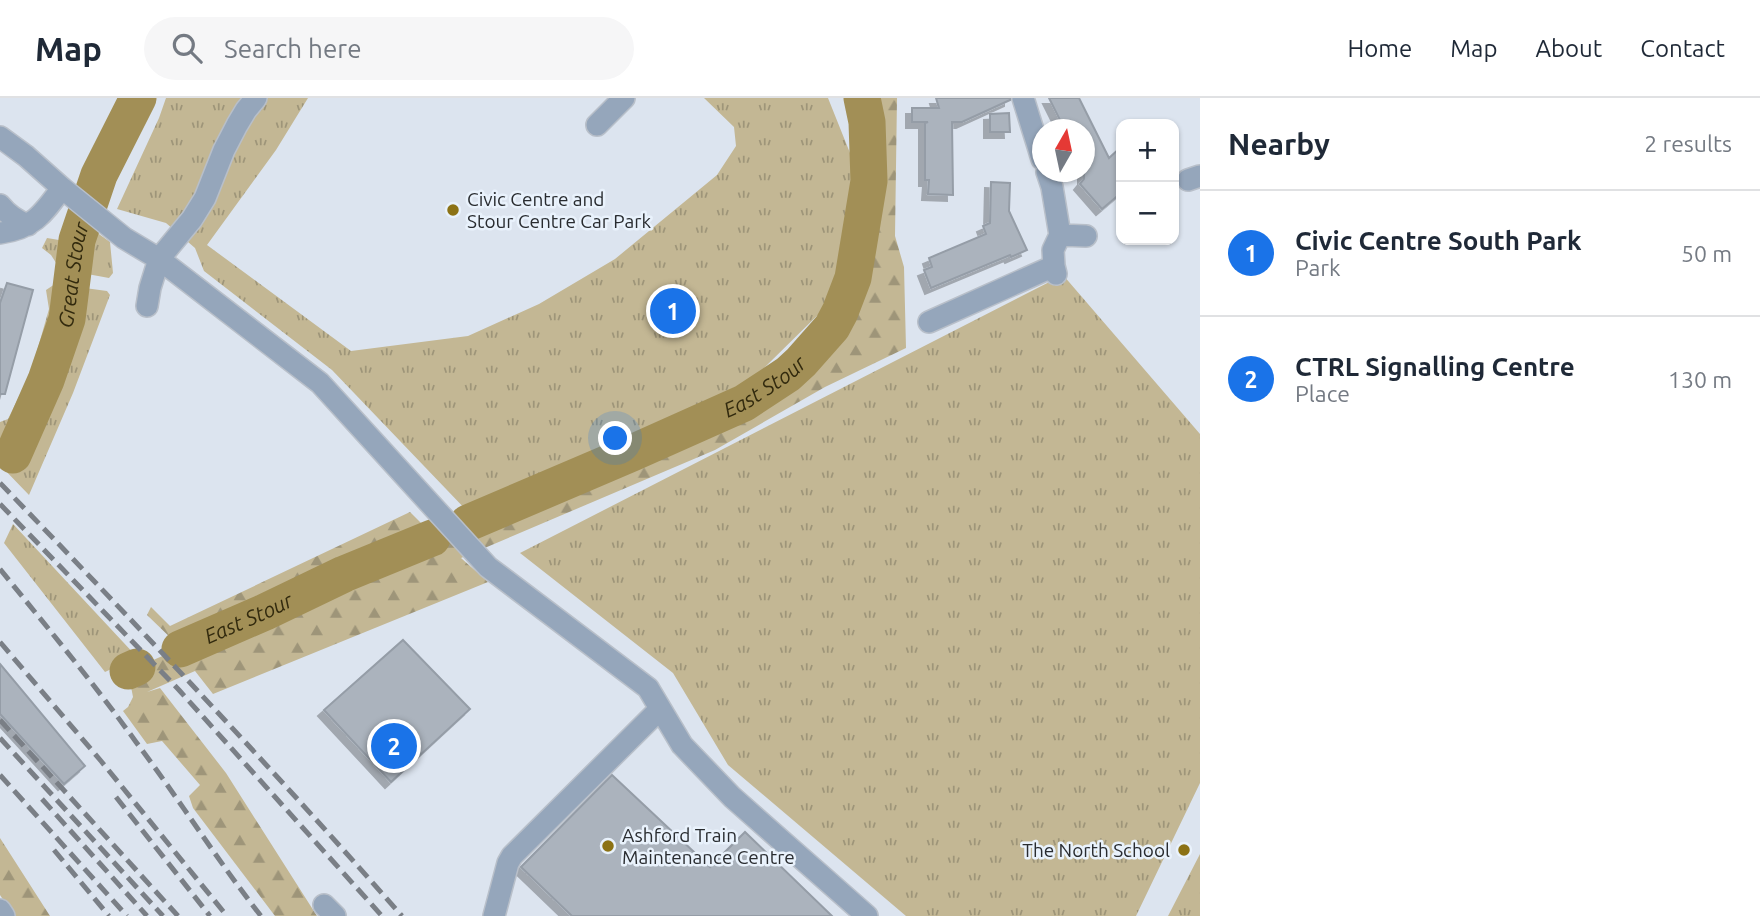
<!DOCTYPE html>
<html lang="en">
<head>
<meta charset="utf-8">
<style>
  body { margin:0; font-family:Ubuntu,sans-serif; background:#f6f6f7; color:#1f2937 }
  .controls { position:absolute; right:21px; top:21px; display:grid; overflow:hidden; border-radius:14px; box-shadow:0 2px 5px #0004 }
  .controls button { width:63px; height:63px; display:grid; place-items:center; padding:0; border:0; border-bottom:2px solid #e0e1e3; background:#fff; color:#1f2937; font:35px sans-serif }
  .compass { position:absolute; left:1032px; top:21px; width:63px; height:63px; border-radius:50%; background:#fff; box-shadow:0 2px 5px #0004; rotate:9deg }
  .you { position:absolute; left:616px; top:341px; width:24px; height:24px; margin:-18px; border:5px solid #fff; border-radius:50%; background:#1a73e8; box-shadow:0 0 0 10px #1a73e833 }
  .badge { display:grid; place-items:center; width:46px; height:46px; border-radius:50%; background:#1a73e8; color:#fff; font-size:23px; font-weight:700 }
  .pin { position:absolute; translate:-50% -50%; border:4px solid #fff; box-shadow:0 2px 7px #0006 }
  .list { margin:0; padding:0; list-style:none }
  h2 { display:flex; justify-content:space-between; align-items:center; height:91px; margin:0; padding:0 28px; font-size:30px }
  h2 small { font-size:23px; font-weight:400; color:#747a83 }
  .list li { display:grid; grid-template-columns:46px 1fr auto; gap:21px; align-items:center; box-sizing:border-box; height:126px; padding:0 28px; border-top:2px solid #e0e1e3 }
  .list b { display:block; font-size:26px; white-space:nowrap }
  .list p { margin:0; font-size:23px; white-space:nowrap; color:#747a83 }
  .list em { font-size:23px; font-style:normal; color:#747a83 }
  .icon { flex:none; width:38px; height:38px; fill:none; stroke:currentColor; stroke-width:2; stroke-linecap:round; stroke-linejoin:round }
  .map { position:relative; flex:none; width:1200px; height:818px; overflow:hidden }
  header { display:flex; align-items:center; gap:42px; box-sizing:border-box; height:98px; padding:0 35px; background:#fff; border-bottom:2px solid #e0e1e3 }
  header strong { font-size:33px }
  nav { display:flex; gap:38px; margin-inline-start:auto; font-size:24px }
  .search { width:490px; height:63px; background:#f6f6f7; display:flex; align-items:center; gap:18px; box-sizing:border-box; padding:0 24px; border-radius:38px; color:#747a83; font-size:26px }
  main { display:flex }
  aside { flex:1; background:#fff }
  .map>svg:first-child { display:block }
  .grass { fill:url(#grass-tufts) }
  .forest { fill:url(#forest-firs) }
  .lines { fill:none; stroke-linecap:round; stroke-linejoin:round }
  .river { stroke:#a28f56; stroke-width:37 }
  .building { fill:#abb3bd; stroke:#959da7; stroke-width:2; filter:url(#shadow) }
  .minor-casing { stroke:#b8bfc9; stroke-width:24 }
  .minor { stroke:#95a6bb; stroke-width:21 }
  .rail { stroke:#7a7f86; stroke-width:5; stroke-dasharray:14 7; stroke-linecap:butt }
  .poi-dot { fill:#8c7215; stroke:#e9f2fc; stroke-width:2.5 }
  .labels { text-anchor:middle; stroke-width:5; stroke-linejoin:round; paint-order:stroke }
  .poi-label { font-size:19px; fill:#292c30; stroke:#e9f2fc; text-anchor:start }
  .water-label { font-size:21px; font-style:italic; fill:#322a0e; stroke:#e9f2fc }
</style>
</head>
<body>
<header>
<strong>Map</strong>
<div class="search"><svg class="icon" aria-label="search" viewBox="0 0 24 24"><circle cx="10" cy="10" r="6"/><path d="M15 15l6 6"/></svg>Search here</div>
<nav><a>Home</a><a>Map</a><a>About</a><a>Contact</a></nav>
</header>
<main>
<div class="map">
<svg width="1200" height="818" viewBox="0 0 1200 818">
  <defs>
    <pattern id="grass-tufts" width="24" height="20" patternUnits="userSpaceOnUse" patternTransform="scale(1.75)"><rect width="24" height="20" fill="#c3b794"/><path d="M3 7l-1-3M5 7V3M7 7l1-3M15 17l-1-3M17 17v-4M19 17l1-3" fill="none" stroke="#9e9579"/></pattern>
    <pattern id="forest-firs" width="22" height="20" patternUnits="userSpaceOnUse" patternTransform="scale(1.75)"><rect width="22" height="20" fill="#c3b794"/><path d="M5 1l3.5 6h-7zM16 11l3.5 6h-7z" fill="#9e9579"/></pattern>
    <filter id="shadow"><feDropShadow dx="-6" dy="6" stdDeviation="0" flood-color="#0004"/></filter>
  </defs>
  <rect width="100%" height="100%" fill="#dce4ef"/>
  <path class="grass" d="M166 0H308L276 52 207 147 351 253 468 238 539 206 615 161 717 77 736 48 734 29 704 0H828L856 70 855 132 834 201 755 279 640 338 469 415 332 272 204 173 195 150 166 125 117 111 159 20Z
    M71 116 110 144 113 175 109 180 60 171 51 157 42 150 47 140 59 142 72 127 65 123Z
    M1063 177 1200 336V685L1136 818H906L728 667 673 575 520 455Z
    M55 186 107 193 110 197 73 295 29 397 0 367V324L8 321 31 274 49 211 46 192Z
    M13 426 137 559 105 574 4 445Z
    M1200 756V818H1168Z"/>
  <path class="forest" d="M855 0H897L895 138 904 169 906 250 825 289 715 352 461 460 488 484 213 596 195 573 147 594 160 590 226 675 317 818H275L193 710 189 698 200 687 162 643 147 646 123 613 128 609 133 599 128 573 468 425 788 276 840 213 869 83Z
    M410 414 429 433 177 546 147 517 151 509 170 528Z
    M0 740 50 818H14L0 797Z"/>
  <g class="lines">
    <g class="river">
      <path id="s1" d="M13 357 46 282 67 221 77 142 99 77 138 0"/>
      <path id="s2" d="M468 425 632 355 744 305 788 276 801 264 832 229 840 214 853 180 869 83 867 24 862 0"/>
      <path id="s3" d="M180 551 265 514 344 476 432 440"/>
      <path d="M128 573 137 569"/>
    </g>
  </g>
  <path class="building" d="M936 0H1010V2L962 24H952L953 97 928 96 929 82H925V25L928 24H912V10H939Z
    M1049 0H1079L1109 60 1121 49V95L1102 111 1080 86 1084 81V32H1065Z
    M1009 15 1010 34H990V16Z
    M991 84 1010 85 1009 113 1027 152 1011 159 1010 157 931 190 924 172 932 169 929 160 986 136 983 128 990 125Z
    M7 185 33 192 5 296H0V205Z
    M403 542 470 611 391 684 324 612Z
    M0 566 85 668 64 686 0 616Z
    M612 677 710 769 745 734 832 818H572L521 769Z"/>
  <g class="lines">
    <g class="minor-casing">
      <path id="minor" d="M1023 0 1042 61
        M597 27 624 0
        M0 39 26 58 62 90 124 140 159 161 320 285 488 469 648 590 682 647 732 699 867 818
        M1047 74 1052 89 1060 137 1053 152 1054 168 1056 176
        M1188 82 1200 78
        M0 107C8 117 17 123 28 127
        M0 135C34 130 43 116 62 90
        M1060 137 1086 138
        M147 208 150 190 159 161 192 121 205 100 224 52 237 27 246 12 256 0
        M929 224 1054 168
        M324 807 335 818
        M0 812 4 818
        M494 818 508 765 512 758 660 611"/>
    </g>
    <use href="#minor" class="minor"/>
    <path class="rail" d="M0 385C137 527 272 670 402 818
      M0 406 179 592 382 818
      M0 471C46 528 93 584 136 644 179 701 217 762 261 818
      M0 544 101 663 227 818
      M0 622 178 818
      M0 640 163 818
      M0 677 127 818
      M116 699 210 818
      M42 701 147 818
      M54 752 109 818"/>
  </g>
  <g class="poi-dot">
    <circle cx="453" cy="112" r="7"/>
    <circle cx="608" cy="748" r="7"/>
    <circle cx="1184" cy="752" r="7"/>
  </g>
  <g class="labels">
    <g class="poi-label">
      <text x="467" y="108">Civic Centre and<tspan x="467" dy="22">Stour Centre Car Park</tspan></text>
      <text x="622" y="744">Ashford Train<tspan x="622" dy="22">Maintenance Centre</tspan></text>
      <text x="1170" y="759" text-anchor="end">The North School</text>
    </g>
    <g class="water-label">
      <text dy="7" stroke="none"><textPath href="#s1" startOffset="191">Great Stour</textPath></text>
      <text dy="7" stroke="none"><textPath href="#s2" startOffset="327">East Stour</textPath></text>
      <text dy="7" stroke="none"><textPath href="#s3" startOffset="75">East Stour</textPath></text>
    </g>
  </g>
</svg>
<div class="controls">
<button>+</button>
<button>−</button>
</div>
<svg class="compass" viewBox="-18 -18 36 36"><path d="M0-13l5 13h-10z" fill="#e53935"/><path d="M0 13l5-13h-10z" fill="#747a83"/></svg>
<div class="you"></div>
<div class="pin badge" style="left:673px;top:213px">1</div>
<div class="pin badge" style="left:394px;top:648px">2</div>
</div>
<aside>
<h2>Nearby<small>2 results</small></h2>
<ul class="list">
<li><span class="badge">1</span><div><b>Civic Centre South Park</b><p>Park</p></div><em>50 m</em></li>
<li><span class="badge">2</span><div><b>CTRL Signalling Centre</b><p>Place</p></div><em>130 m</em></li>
</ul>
</aside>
</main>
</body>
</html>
